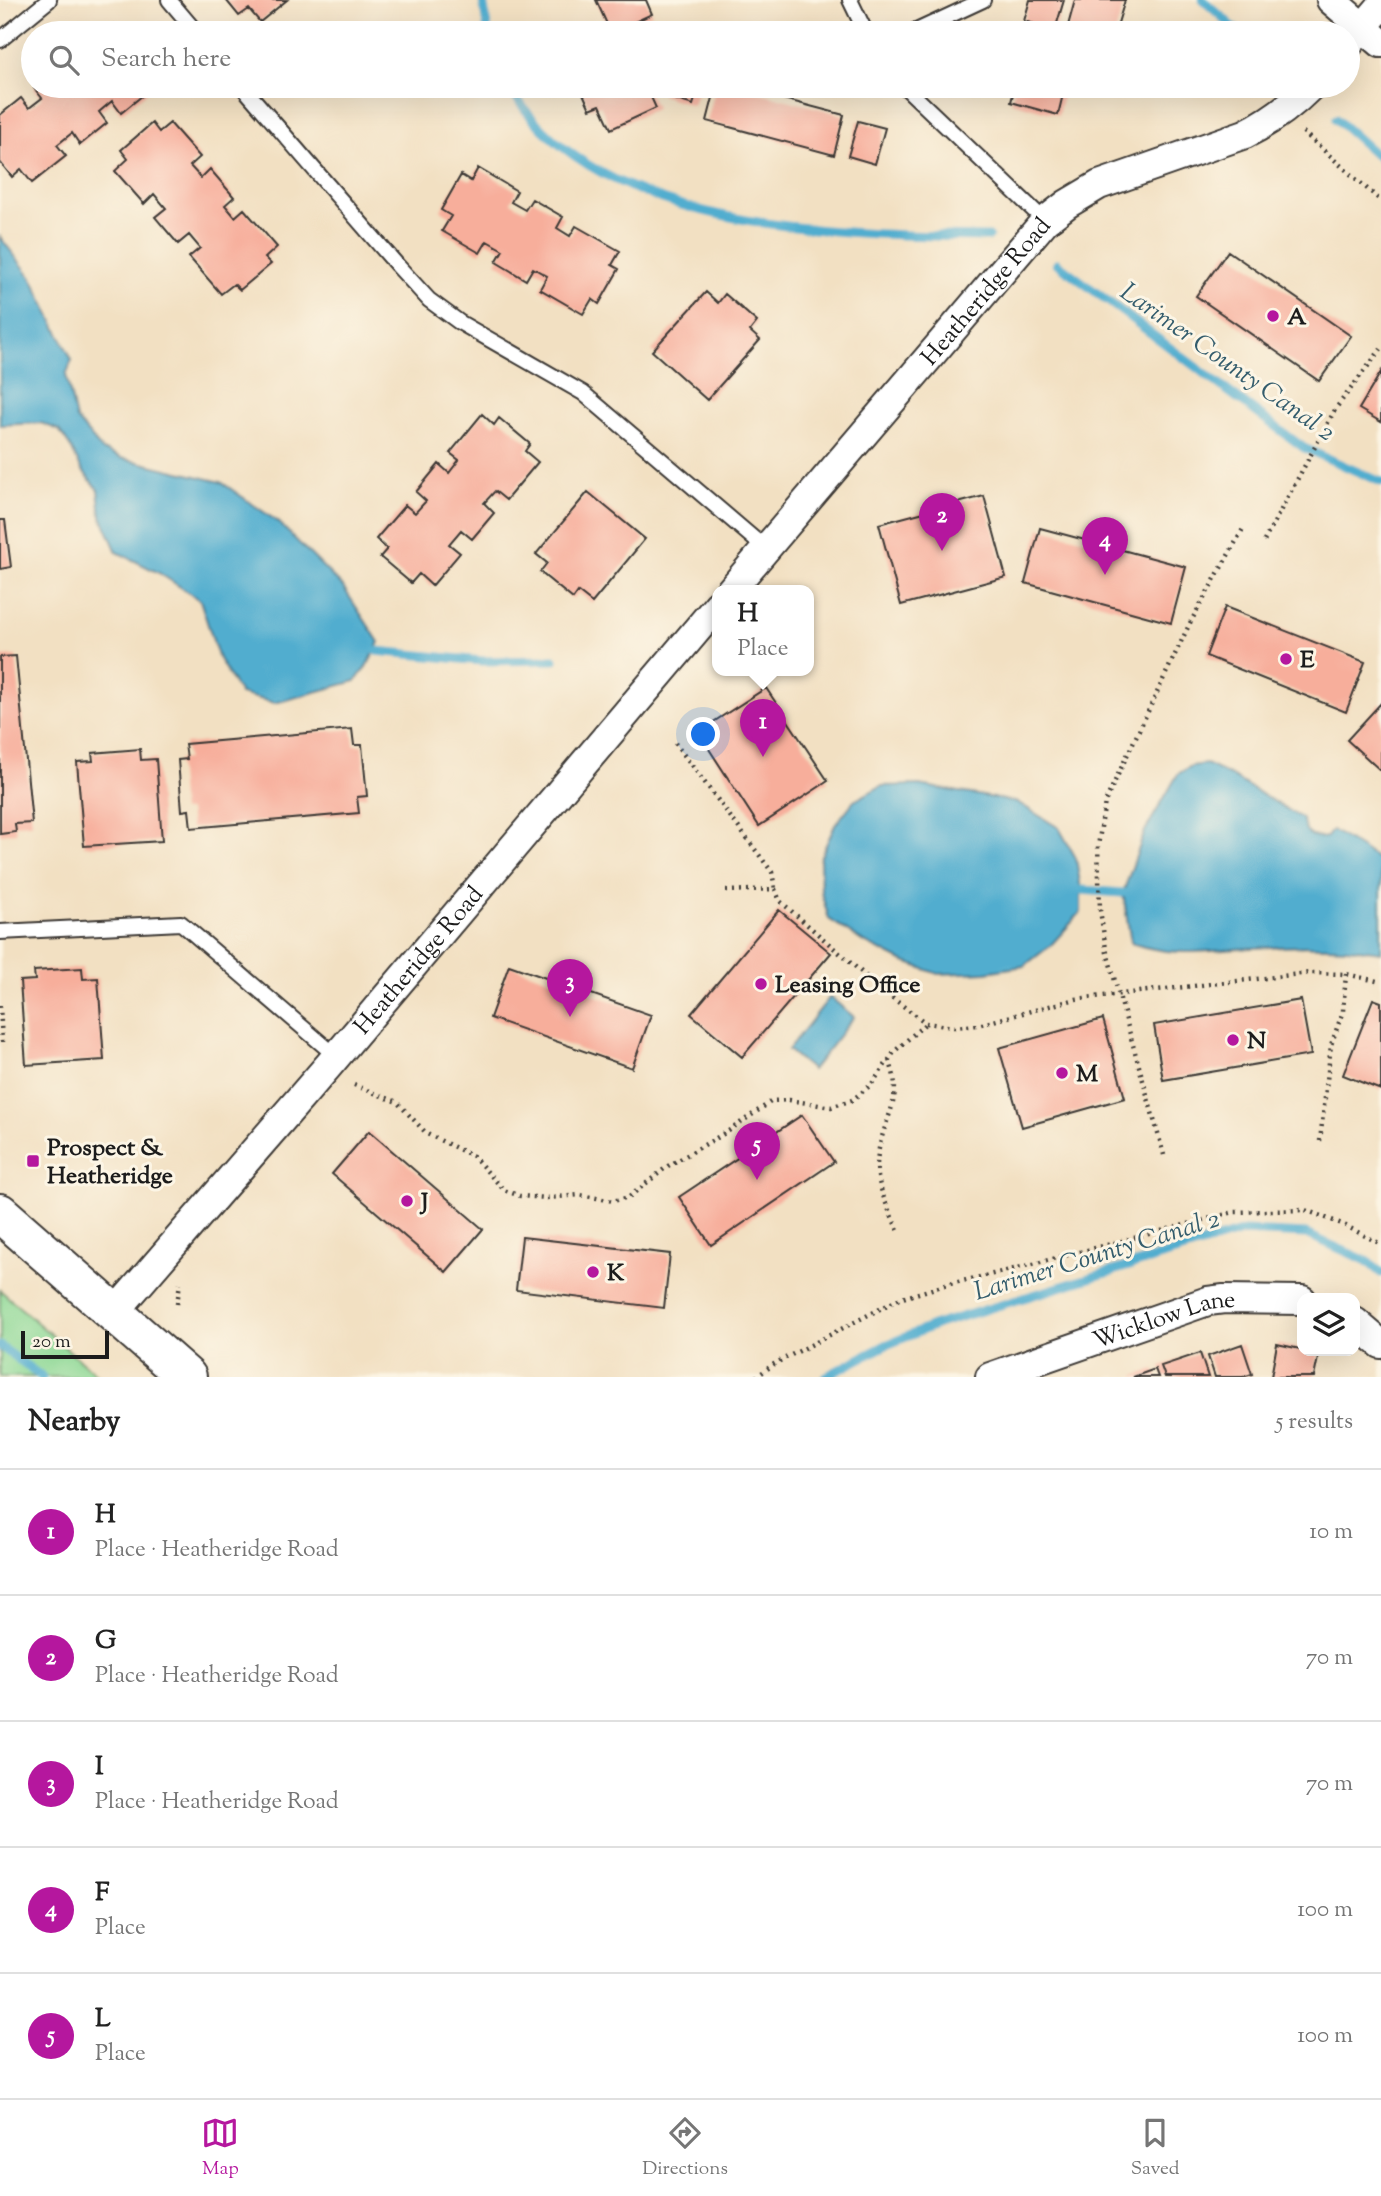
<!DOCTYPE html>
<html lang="en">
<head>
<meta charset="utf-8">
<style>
  body { margin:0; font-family:"Sorts Mill Goudy",serif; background:#f6f6f6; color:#222 }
  .controls { position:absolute; right:21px; bottom:21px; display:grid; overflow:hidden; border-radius:14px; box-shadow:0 7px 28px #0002 }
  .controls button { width:63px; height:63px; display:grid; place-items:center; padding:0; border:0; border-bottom:2px solid #e0e0e0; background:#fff; color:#222; font:35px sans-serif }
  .scale { position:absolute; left:21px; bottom:18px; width:88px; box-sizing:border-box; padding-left:7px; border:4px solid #1c1c1c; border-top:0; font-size:19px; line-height:24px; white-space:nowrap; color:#1c1c1c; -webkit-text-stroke:5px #fcf5e5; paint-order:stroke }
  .you { position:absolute; left:704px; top:735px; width:24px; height:24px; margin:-18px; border:5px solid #fff; border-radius:50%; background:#1a73e8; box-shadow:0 0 0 10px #1a73e833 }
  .badge { display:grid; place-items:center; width:46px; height:46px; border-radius:50%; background:#b5179e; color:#fff; font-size:23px; font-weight:700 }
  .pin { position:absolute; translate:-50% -58px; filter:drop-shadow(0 2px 4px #0008) }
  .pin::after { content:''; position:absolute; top:37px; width:24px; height:21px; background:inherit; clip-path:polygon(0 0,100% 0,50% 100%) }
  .popup { position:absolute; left:712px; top:585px; width:102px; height:91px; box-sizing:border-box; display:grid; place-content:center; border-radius:14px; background:#fff; filter:drop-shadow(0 2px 5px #0005); font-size:23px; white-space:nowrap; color:#767676 }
  .popup b { font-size:26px; color:#222 }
  .popup::after { content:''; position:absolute; left:50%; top:100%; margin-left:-14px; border:14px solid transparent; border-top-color:#fff }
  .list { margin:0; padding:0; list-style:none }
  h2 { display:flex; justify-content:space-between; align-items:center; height:91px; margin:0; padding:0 28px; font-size:30px }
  h2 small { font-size:23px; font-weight:400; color:#767676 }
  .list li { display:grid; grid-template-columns:46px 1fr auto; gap:21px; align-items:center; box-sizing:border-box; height:126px; padding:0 28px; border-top:2px solid #e0e0e0 }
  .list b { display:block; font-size:26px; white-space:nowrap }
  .list p { margin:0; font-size:23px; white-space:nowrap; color:#767676 }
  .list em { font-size:23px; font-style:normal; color:#767676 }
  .icon { flex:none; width:38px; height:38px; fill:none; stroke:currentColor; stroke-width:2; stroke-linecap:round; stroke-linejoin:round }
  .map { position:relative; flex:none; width:1381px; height:1377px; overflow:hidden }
  .search { position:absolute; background:#fff; box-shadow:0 7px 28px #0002; left:21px; right:21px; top:21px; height:77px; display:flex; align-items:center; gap:18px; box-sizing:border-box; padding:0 24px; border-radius:38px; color:#767676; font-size:26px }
  .sheet { height:721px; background:#fff }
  nav { display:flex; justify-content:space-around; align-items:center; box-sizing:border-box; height:98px; border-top:2px solid #e0e0e0; background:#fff; font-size:19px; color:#767676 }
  nav a { display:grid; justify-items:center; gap:4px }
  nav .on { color:#b5179e }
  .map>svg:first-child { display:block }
  .green { fill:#8cd895; stroke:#547a58; stroke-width:2 }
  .water { fill:#51adcf; stroke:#366476; stroke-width:2 }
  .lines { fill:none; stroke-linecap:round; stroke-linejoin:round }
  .stream { stroke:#51adcf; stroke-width:9 }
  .building { fill:#f7ae9b }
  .service-casing { stroke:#3c3935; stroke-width:18 }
  .minor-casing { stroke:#3c3935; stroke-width:32 }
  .secondary-casing { stroke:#3c3935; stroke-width:42 }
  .path { stroke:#3c3935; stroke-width:4.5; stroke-dasharray:2 5; stroke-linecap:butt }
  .service { stroke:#fff; stroke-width:14 }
  .minor { stroke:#fff; stroke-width:28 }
  .secondary { stroke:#fff; stroke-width:38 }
  .poi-dot { fill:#b5179e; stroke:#fcf5e5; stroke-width:2.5 }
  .labels { text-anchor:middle; stroke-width:6; stroke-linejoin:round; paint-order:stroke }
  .street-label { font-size:24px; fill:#1c1c1c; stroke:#fcf5e5 }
  .poi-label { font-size:24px; font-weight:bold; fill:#1c1c1c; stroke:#fcf5e5; text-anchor:start }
  .water-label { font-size:26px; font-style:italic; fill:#345d6d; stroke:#fcf5e5 }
</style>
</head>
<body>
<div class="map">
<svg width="1381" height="1377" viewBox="0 0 1381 1377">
  <rect width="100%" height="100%" fill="#fcf5e5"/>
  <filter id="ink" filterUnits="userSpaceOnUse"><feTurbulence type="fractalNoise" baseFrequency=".0143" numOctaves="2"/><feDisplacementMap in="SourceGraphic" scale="14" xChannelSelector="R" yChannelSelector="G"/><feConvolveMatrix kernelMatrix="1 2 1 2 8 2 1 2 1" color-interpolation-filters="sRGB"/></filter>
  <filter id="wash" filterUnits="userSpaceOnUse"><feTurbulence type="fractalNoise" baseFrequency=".00686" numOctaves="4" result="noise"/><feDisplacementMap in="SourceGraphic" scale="28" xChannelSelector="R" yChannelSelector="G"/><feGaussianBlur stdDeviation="1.57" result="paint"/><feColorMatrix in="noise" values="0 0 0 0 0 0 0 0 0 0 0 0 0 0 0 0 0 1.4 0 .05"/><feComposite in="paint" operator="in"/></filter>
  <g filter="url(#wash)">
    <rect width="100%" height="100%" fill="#f2e0c2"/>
    <path class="green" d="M0 1290 99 1377H0Z"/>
    <path class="water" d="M0 237 32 278 72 360 66 375 76 419 102 450 121 458 221 482 278 522 343 587 379 642 370 661 356 681 275 703 240 694 219 659 200 600 159 573 117 552 101 516 98 490 81 468 70 446 59 430 41 423 0 425Z
      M1206 764 1231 776 1303 819C1303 833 1313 840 1327 837L1332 830 1381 861V952C1334 944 1284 946 1236 949 1196 952 1170 956 1131 943L1123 893 1145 831 1178 774 1191 766Z
      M919 785 1017 802 1059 828 1076 858 1081 890V912L1051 945 1024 966 986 972 938 974 902 961 862 941 829 919 821 892 820 858 835 825 854 801 881 786Z
      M830 997 854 1017 812 1070 788 1050Z"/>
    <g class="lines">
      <path class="stream" d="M483 0 488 33
        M1203 0 1240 33
        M509 86C596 234 838 234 989 237
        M1336 119 1381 159
        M1057 263 1304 448 1381 482
        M376 651 482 661 554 660
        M1081 890 1123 893
        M0 1346 42 1377
        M825 1377 886 1345 938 1324 1244 1231 1306 1234 1367 1261 1381 1273"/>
    </g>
    <g id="blocks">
      <path class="building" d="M226 0H287L260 22 249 9 239 16Z
        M596 0H646L652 14 611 33Z
        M1030 0H1064L1055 30 1024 21Z
        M1075 0H1125L1115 33H1066Z
        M114 24 121 33H103Z
        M36 86H154L121 113 112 101 99 112 107 123 80 145 72 133 57 145 66 156 32 183 21 169 12 177 0 162V115L21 98 29 108 42 98 34 88Z
        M583 86H646L656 108 611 129 600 105 590 109 580 87Z
        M664 86H699L693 105 661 95Z
        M716 86H734L844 115 834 155 707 121Z
        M1015 86H1065L1058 115 1011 102Z
        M858 121 885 128 875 164 848 156Z
        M152 123 159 132 170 123 200 157 190 166 201 178 210 169 234 197 225 205 235 217 244 209 277 247 265 258 271 264 240 290 234 284 221 294 189 257 200 248 189 235 178 244 155 217 166 208 154 194 144 204 115 171 128 159 121 150Z
        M478 168 517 191 511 202 525 210 532 199 563 217 557 228 570 236 576 226 620 251 612 265 619 269 599 304 592 299 583 314 540 289 547 276 533 268 526 280 496 262 503 250 487 241 480 253 442 231 451 216 441 210 461 175 471 181Z
        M1228 251 1351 336 1319 381 1196 296Z
        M706 292 718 303 725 294 757 322 750 331 760 340 707 400 652 351Z
        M1381 372V422L1359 409Z
        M482 414 494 425 499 418 530 444 525 451 538 462 506 500 495 491 484 503 494 513 472 539 461 530 449 544 460 553 432 586 419 574 411 583 380 557 387 549 376 539 405 505 415 513 426 501 416 492 439 464 449 473 459 460 450 453Z
        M588 492 645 539 592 603 578 592 573 599 540 572 547 563 536 554Z
        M984 496 1006 577 901 605 879 524Z
        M0 520H5L11 567 0 569Z
        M1040 528 1186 567 1171 623 1025 583Z
        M1225 607 1365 662 1346 712 1206 656Z
        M16 656 32 823 15 824 16 832 0 834V657Z
        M766 688 828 781 759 826 698 732Z
        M1381 703V771L1347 740Z
        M352 729 354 745H362L367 796 357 797 359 813 191 828 189 810 182 811 178 760 187 759 185 744Z
        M140 749 141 760 156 759 162 841 84 846 77 762 93 761 92 753Z
        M779 910 831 953 742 1057 691 1014Z
        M509 965 651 1015 632 1068 490 1018Z
        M82 968 83 979 98 978 104 1060 26 1065 20 981 35 980 34 971Z
        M1373 999 1381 1002V1090L1343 1075Z
        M1301 1000 1311 1055 1163 1080 1154 1025Z
        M1103 1019 1125 1098 1022 1127 999 1048Z
        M802 1115 834 1162 711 1245 679 1197Z
        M369 1131 483 1229 446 1272 332 1174Z
        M522 1237 670 1254 664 1308 516 1290Z
        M1242 1344 1252 1374 1243 1377H1215L1208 1356Z
        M1277 1344 1319 1353 1314 1377H1271Z
        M1200 1353 1208 1377H1165L1161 1366Z
        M1155 1369 1158 1377H1133Z"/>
    </g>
  </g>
  <g filter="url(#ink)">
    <use href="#blocks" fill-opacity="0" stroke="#3c3935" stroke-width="2"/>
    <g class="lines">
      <g class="service-casing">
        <path id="service" d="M169 0 197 33
          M850 0 866 33
          M912 33 983 0
          M0 40 49 0
          M242 86 397 265 429 300 459 322 583 393 766 549
          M904 86 1045 221
          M0 932 181 923 336 1056"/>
      </g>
      <g class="minor-casing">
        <g id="minor">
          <path d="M1331 0 1381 43"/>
          <path d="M1348 45 1381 6"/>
          <path id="s1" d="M730 591 1045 221 1067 204 1099 185 1245 134C1271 121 1291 106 1311 86"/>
          <path id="s2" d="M114 1313 329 1065 718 605"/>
          <path d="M1355 1322 1381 1344"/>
          <path id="s3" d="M990 1377 1208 1301 1224 1299 1302 1300"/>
        </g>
      </g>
      <g class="secondary-casing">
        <path id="secondary" d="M0 1213 187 1377"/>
      </g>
      <path class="path" d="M1303 132 1381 201
        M1264 541 1336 408 1381 349
        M675 743 772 872 775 889
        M726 891 775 889 780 901 883 991 926 1023 954 1027 978 1025 1076 999 1310 973 1346 974 1381 982
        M0 1006 2 1042
        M889 1060C905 1099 884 1116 878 1154 873 1182 889 1209 899 1233
        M354 1085 397 1102 427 1134 473 1156 504 1190 520 1196 547 1198 580 1195 613 1201 629 1197 668 1166 730 1130 772 1101 789 1100 831 1107 852 1100 871 1085 895 1051 926 1023
        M1320 1141 1331 1045 1343 1011 1346 974
        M1164 1155 1106 949 1100 910 1098 846 1105 802 1190 623 1243 529
        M177 1304 180 1283
        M756 1377 774 1364 899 1299 945 1285 1006 1271 1234 1212 1305 1210 1342 1224 1381 1244"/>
      <use href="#service" class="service"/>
      <use href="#minor" class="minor"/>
      <use href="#secondary" class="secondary"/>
    </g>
  </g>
  <g class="poi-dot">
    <circle cx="1273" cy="316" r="7"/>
    <circle cx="1286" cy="659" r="7"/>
    <circle cx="761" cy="984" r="7"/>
    <circle cx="1233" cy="1040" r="7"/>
    <circle cx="1062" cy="1073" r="7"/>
    <rect x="26" y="1154" width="14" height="14" rx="3.5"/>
    <circle cx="407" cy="1201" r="7"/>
    <circle cx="593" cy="1272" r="7"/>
  </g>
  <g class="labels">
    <g class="street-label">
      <text dy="8" stroke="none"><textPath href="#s1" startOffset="394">Heatheridge Road</textPath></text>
      <text dy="8" stroke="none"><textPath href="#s2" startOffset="466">Heatheridge Road</textPath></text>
      <text dy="8" stroke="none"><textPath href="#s3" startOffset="184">Wicklow Lane</textPath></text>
    </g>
    <g class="poi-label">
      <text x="1287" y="324">A</text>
      <text x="1300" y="667">E</text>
      <text x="775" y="992">Leasing Office</text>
      <text x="1247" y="1048">N</text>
      <text x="1076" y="1081">M</text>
      <text x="47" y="1155">Prospect &amp;<tspan x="47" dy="28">Heatheridge</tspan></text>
      <text x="421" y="1209">J</text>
      <text x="607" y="1280">K</text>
    </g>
    <g class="water-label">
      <text transform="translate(1228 361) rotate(35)" y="9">Larimer County Canal 2</text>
      <text transform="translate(1096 1254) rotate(-17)" y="9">Larimer County Canal 2</text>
    </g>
  </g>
</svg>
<div class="controls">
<button><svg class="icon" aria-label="layers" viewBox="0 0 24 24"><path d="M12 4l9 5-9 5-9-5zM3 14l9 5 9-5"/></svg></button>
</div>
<div class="scale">20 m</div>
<div class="you"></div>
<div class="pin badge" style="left:763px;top:757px">1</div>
<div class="popup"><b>H</b>Place</div>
<div class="pin badge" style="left:942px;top:551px">2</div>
<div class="pin badge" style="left:570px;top:1017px">3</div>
<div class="pin badge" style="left:1105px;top:575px">4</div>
<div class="pin badge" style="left:757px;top:1180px">5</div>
<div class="search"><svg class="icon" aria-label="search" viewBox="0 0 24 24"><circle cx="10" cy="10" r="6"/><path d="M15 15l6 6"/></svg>Search here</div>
</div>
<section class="sheet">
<h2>Nearby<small>5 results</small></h2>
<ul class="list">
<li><span class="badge">1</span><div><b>H</b><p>Place · Heatheridge Road</p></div><em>10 m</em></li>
<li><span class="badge">2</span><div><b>G</b><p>Place · Heatheridge Road</p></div><em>70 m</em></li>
<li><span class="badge">3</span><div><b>I</b><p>Place · Heatheridge Road</p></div><em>70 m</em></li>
<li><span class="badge">4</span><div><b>F</b><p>Place</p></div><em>100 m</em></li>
<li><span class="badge">5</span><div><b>L</b><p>Place</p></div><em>100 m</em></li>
</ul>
</section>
<nav>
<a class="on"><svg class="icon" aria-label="map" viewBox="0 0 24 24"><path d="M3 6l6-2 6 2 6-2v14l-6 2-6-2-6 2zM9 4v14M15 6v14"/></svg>Map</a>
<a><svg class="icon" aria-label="directions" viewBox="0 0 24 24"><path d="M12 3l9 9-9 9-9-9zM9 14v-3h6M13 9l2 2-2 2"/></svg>Directions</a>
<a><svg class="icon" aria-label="saved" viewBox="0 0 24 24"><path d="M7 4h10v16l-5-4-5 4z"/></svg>Saved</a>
</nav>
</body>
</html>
